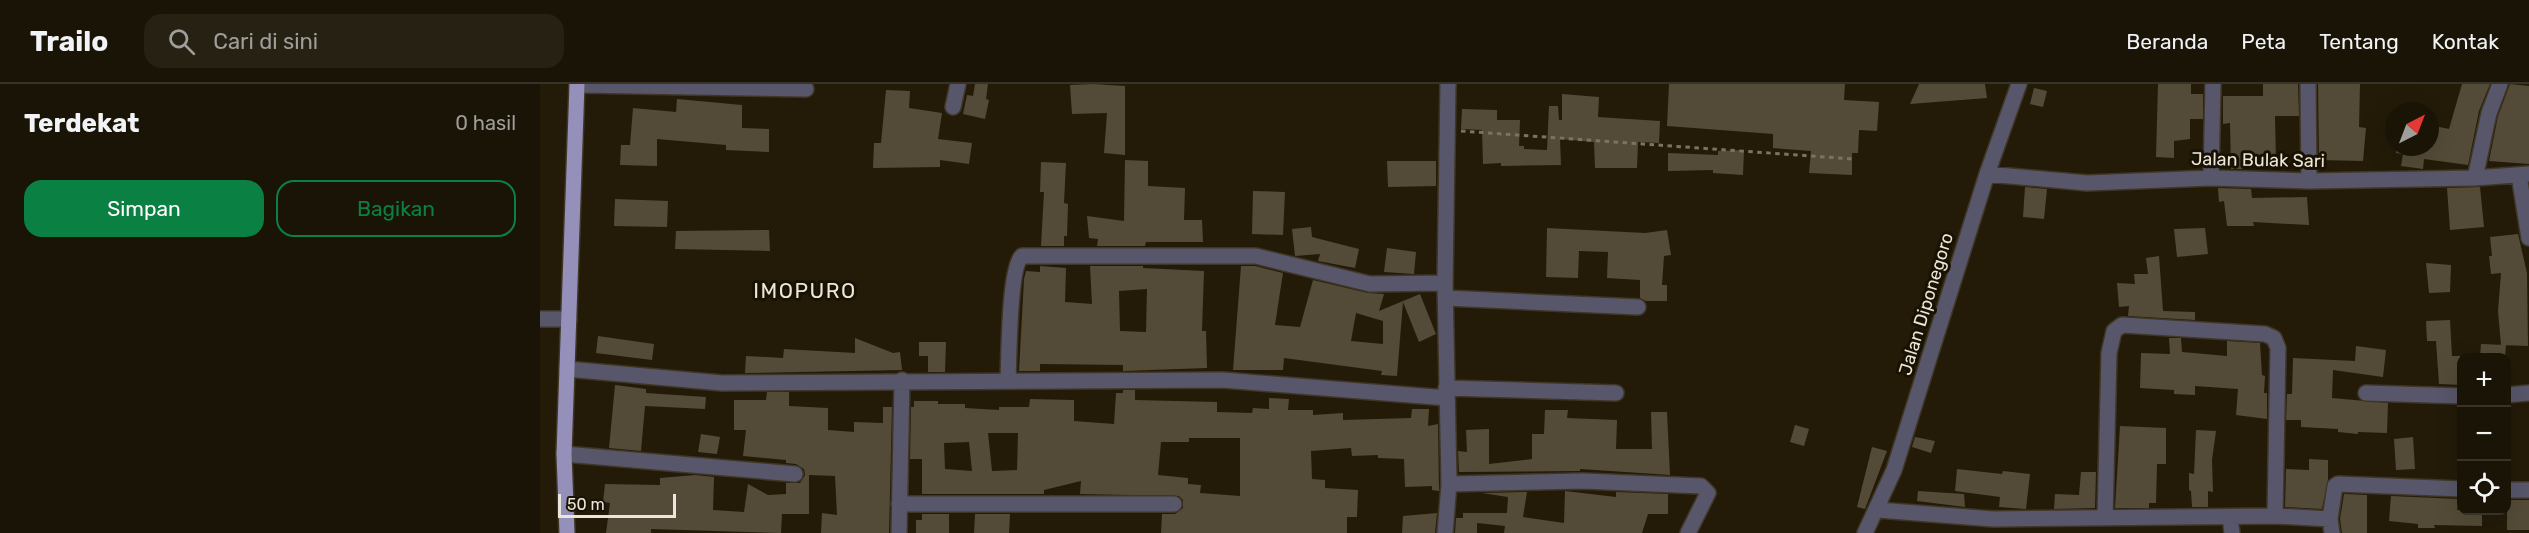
<!DOCTYPE html>
<html lang="id">
<head>
<meta charset="utf-8">
<style>
  body { margin:0; font-family:Rubik,sans-serif; background:#272114; color:#f1f3f6 }
  .controls { position:absolute; right:18px; bottom:18px; display:grid; overflow:hidden; border-radius:12px; box-shadow:0 6px 24px #0002 }
  .controls button { width:54px; height:54px; display:grid; place-items:center; padding:0; border:0; border-bottom:2px solid #383328; background:#1a1406; color:#f1f3f6; font:30px sans-serif }
  .compass { position:absolute; left:1845px; top:18px; width:54px; height:54px; border-radius:50%; background:#1a1406; box-shadow:0 6px 24px #0002; rotate:42deg }
  .scale { position:absolute; left:18px; bottom:15px; width:118px; box-sizing:border-box; padding-left:6px; border:3px solid #ebe6db; border-top:0; font-size:16px; line-height:21px; white-space:nowrap; color:#ebe6db; -webkit-text-stroke:4px #191202; paint-order:stroke }
  .list { margin:0; padding:0; list-style:none }
  h2 { display:flex; justify-content:space-between; align-items:center; height:78px; margin:0; padding:0 24px; font-size:26px }
  h2 small { font-size:20px; font-weight:400; color:#9f9e9b }
  .actions { display:flex; gap:12px; padding:18px 24px }
  .actions a { flex:1; padding:14px 0; border:2px solid #0b8043; border-radius:18px; text-align:center; font-size:21px; color:#0b8043 }
  .actions .main { background:#0b8043; color:#fff }
  .icon { flex:none; width:33px; height:33px; fill:none; stroke:currentColor; stroke-width:2; stroke-linecap:round; stroke-linejoin:round }
  .map { position:relative; flex:none; width:1989px; height:449px; overflow:hidden }
  header { display:flex; align-items:center; gap:36px; box-sizing:border-box; height:84px; padding:0 30px; background:#1a1406; border-bottom:2px solid #383328 }
  header strong { font-size:28px }
  nav { display:flex; gap:33px; margin-inline-start:auto; font-size:21px }
  .search { width:420px; height:54px; background:#272114; display:flex; align-items:center; gap:15px; box-sizing:border-box; padding:0 21px; border-radius:18px; color:#9f9e9b; font-size:22px }
  main { display:flex }
  aside { flex:1; background:#1a1406 }
  .map>svg:first-child { display:block }
  .building { fill:#534b37; fill-rule:evenodd }
  .lines { fill:none; stroke-linecap:round; stroke-linejoin:round }
  .minor-casing { stroke:#3f3726; stroke-width:18 }
  .major-casing { stroke:#3f3726; stroke-width:18 }
  .path { stroke:#7a7363; stroke-width:3; stroke-dasharray:4.5 4.5; stroke-linecap:butt }
  .minor { stroke:#58566a; stroke-width:15 }
  .major { stroke:#9590b9; stroke-width:15 }
  .labels { text-anchor:middle; stroke-width:6; stroke-linejoin:round; paint-order:stroke }
  .street-label { font-size:18px; fill:#ebe6db; stroke:#191202 }
  .quarter-label { font-size:21px; letter-spacing:1.5px; fill:#ebe6db; stroke:#191202 }
</style>
</head>
<body>
<header>
<strong>Trailo</strong>
<div class="search"><svg class="icon" aria-label="search" viewBox="0 0 24 24"><circle cx="10" cy="10" r="6"/><path d="M15 15l6 6"/></svg>Cari di sini</div>
<nav><a>Beranda</a><a>Peta</a><a>Tentang</a><a>Kontak</a></nav>
</header>
<main>
<aside>
<h2>Terdekat<small>0 hasil</small></h2>
<ul class="list">
</ul>
<div class="actions"><a class="main">Simpan</a><a>Bagikan</a></div>
</aside>
<div class="map">
<svg width="1989" height="449" viewBox="0 0 1989 449">
  <rect width="100%" height="100%" fill="#231b08"/>
  <path class="building" d="M435 0H448L446 15 449 16 445 35 423 30 427 11 433 12Z
    M553 0 585 2V71L564 69 567 29 532 30 530 1Z
    M1129 0H1305L1304 16 1339 18 1337 47 1319 46 1318 69H1312V91L1269 89 1271 67 1233 64V50L1127 42Z
    M1379 0H1445L1447 14 1370 20Z
    M1618 0H1651V10H1663V35H1650V55L1634 57V74L1616 73Z
    M1723 0H1758L1759 32H1735L1736 78 1703 77V85H1691L1690 39 1683 40V12H1723Z
    M1778 0H1820L1819 43 1826 44 1823 77 1779 76Z
    M1922 0H1950L1939 27 1928 81 1884 75 1883 85 1861 82 1863 70 1856 69V63H1890V41L1909 45Z
    M1970 0 1989 2V80L1949 77 1958 32Z
    M1494 4 1507 7 1503 23 1490 20Z
    M346 6 370 7 369 24 402 29 398 55 432 59 429 80 400 76V83L333 84 334 59H341Z
    M1022 10 1059 13 1058 33 1120 37 1119 59 1098 58 1097 84H1055L1054 58 1020 55 1021 81 961 82V79L943 80 942 46 921 45 922 25 957 26V36H980L979 62H984V65L1007 66 1009 22H1018L1019 36H1022Z
    M137 15 202 21V44L229 45V68L186 66V61L117 55V82L80 81 81 61H90L93 24 136 28Z
    M1204 66 1203 91 1173 89V86L1128 87V69L1178 71V67Z
    M585 76 608 77V102L645 104 644 136H662L663 158H606L605 162H557L558 155 549 154 547 132 584 137Z
    M847 77H896V102L848 103Z
    M501 78 526 79 524 119 528 120 527 152H524V162H501L504 108H500Z
    M1485 103 1507 105 1504 135 1483 133Z
    M1940 103 1944 143 1910 146 1907 104Z
    M1678 104 1711 105 1712 114 1767 113 1769 141 1713 138 1714 142H1687L1684 117 1679 118Z
    M713 107 745 108 743 151 712 150Z
    M75 115 128 117 127 143 74 142Z
    M771 143 772 153 819 165 815 184 778 177 780 170 755 172 752 145Z
    M1007 144 1105 149 1127 146 1131 171 1124 172 1122 201H1127V217H1106L1100 214V196L1067 194 1068 168 1039 167 1038 194 1006 193Z
    M1665 144 1668 170 1637 173 1634 145Z
    M229 146 230 167 135 165 136 147Z
    M1978 150 1987 189 1988 262 1961 261 1958 227 1961 189 1951 190 1949 172H1952L1950 153Z
    M847 164 876 168 874 190 844 188Z
    M1619 172 1623 227 1655 228V236L1588 232 1589 222 1579 223 1577 199 1595 200 1594 190H1608L1606 174Z
    M1886 179 1911 181 1910 208 1889 209Z
    M500 182 526 184 525 218 552 220 550 182H603V184L664 187 662 247H666L667 284 583 287V281L500 280V287H479L484 195 486 187 500 188ZM607 205 606 248 580 247 579 207Z
    M701 182H715L743 189 735 241 760 243 773 196 828 209 844 210 839 227 880 210 896 250 879 258 863 218 857 292 841 291 842 287 744 274 743 286H693ZM816 229 843 237V260L811 257Z
    M1910 236 1912 272H1920L1922 301 1899 300 1896 257H1887L1886 237Z
    M58 252 114 260 112 276 56 269Z
    M315 254 353 269 360 268 362 286 205 289 206 272 243 274 244 265 315 269Z
    M1629 254H1641L1642 268 1687 272V257L1720 259 1722 291 1725 292 1724 309H1727V335L1696 331 1698 305 1655 302V311L1634 310V306L1600 304 1601 269 1630 270Z
    M379 258H406L405 288H388V272H379Z
    M1941 260 1966 261 1965 273H1940Z
    M1816 262 1846 266 1843 293 1793 286 1792 314 1848 319 1847 349 1818 348V350L1798 348V345L1761 343V336H1746L1747 310H1752L1753 274 1815 277Z
    M75 301 106 305V309L166 313 165 325 105 322 101 367 69 364Z
    M583 306H595V316L677 318V328L712 329 713 324 729 325V314L749 315 748 326H773V331L803 329V336L871 334 872 325H889L888 342 898 340 899 407 892 406V402L865 403 864 375 838 374V371L812 372 811 364 771 367 772 395 785 396V404L818 406 817 433H807V449H621L622 430H635L643 424V416L639 412 540 410 541 397 504 406V410H382V375H370L371 323H374V317H398V320H425V324L459 326V323H489L490 315 534 316V337L574 340 576 309H583ZM448 349H478L477 386 452 387ZM649 354H700V412L660 409 661 401 648 400V394L618 391 621 358H649ZM429 358 432 387 405 385 404 359Z
    M227 308H249V322L288 324V346L314 348V338L343 339V323H352L349 449H281L282 429 297 431 295 392 269 391V430H242L241 449 111 445V449H66L70 419 63 418 65 400 120 401V394L155 391 174 393 173 426 204 428 208 400 228 411 246 410V399H260L265 391 264 385 256 380 246 379V376L203 372 206 346H194V316H226Z
    M1005 326H1028L1027 334 1077 336 1076 365H1112L1111 328H1127L1130 391 1040 385V387L919 388 918 367 927 368 926 346 949 345V380L992 375V350H1004Z
    M1255 341 1269 345 1264 362 1250 358Z
    M1580 342 1626 344V380H1617L1616 419H1609V424H1575Z
    M1656 346 1676 347 1672 376 1673 408 1668 407V423H1652L1651 407 1649 406V389L1654 390Z
    M161 350 180 353 177 370 158 368Z
    M1375 353 1395 357 1391 369 1372 363Z
    M1873 353 1875 385 1856 386 1854 355Z
    M1332 363 1347 367 1325 425 1317 423Z
    M1769 375 1788 376V396L1782 425 1745 423 1746 385 1769 386Z
    M1417 385 1462 390 1463 387 1490 390 1486 425 1459 423 1460 413 1415 407Z
    M1541 388H1556L1555 424 1514 425 1515 410 1539 411Z
    M1025 407 1076 413V408L1128 410V430H1108L1102 449H964L965 442 937 439V449H915L916 434H923V429H967L968 413 942 409 987 408 983 433 1024 439Z
    M1378 407 1424 410 1425 423 1377 417Z
    M1804 410 1827 411V449H1802L1800 435Z
    M1851 412 1919 415 1917 426H1942V442L1894 441 1895 444H1878V440L1849 437Z
    M1967 416H1989V446H1967Z
    M897 429 895 449H862L863 432Z
    M382 430H409V449H376V436H382Z
    M435 430H470L469 449H434Z"/>
  <g class="lines">
    <g class="minor-casing">
      <path id="minor" d="M1768 0 1769 97
        M37 1 266 5
        M413 23 418 0
        M1447 90 1547 99 1671 94 1769 97 1935 94 1989 90
        M1979 91 1989 154
        M1671 94 1673 0
        M1935 94 1949 29 1960 0
        M906 214 1098 223
        M0 235H29
        M27 285 182 299 683 296 907 314
        M468 296C469 275 469 183 482 172H716L830 200 905 199
        M906 304 1076 309
        M1826 309 1922 312
        M1966 311 1989 309
        M24 370 255 390
        M909 400 1043 397 1161 402 1168 409 1148 449
        M1966 406H1989
        M359 420H634
        M1338 426 1453 435 1735 432 1790 435 1792 449
        M1690 433 1692 449
        M1565 434 1569 269 1574 247 1582 241 1725 250 1734 254 1738 264 1735 432
        M1790 435 1795 402 1798 400 1922 405
        M359 449 362 296
        M905 449 909 400 905 199 908 0
        M1325 449 1354 386 1447 90 1479 0"/>
    </g>
    <g class="major-casing">
      <path id="major" d="M27 449 24 370 37 0"/>
    </g>
    <path class="path" d="M921 47 1313 75"/>
    <use href="#minor" class="minor"/>
    <use href="#major" class="major"/>
  </g>
  <g class="labels">
    <g class="street-label">
      <text transform="translate(1718 76) rotate(1)" y="6">Jalan Bulak Sari</text>
      <text transform="translate(1386 220) rotate(-73)" y="6">Jalan Diponegoro</text>
    </g>
    <g class="quarter-label">
      <text x="265" y="214">IMOPURO</text>
    </g>
  </g>
</svg>
<div class="controls">
<button>+</button>
<button>−</button>
<button><svg class="icon" aria-label="locate" viewBox="0 0 24 24"><circle cx="12" cy="12" r="6"/><path d="M12 2v4M12 18v4M2 12h4M18 12h4"/></svg></button>
</div>
<svg class="compass" viewBox="-18 -18 36 36"><path d="M0-13l5 13h-10z" fill="#e53935"/><path d="M0 13l5-13h-10z" fill="#9f9e9b"/></svg>
<div class="scale">50 m</div>
</div>
</main>
</body>
</html>
